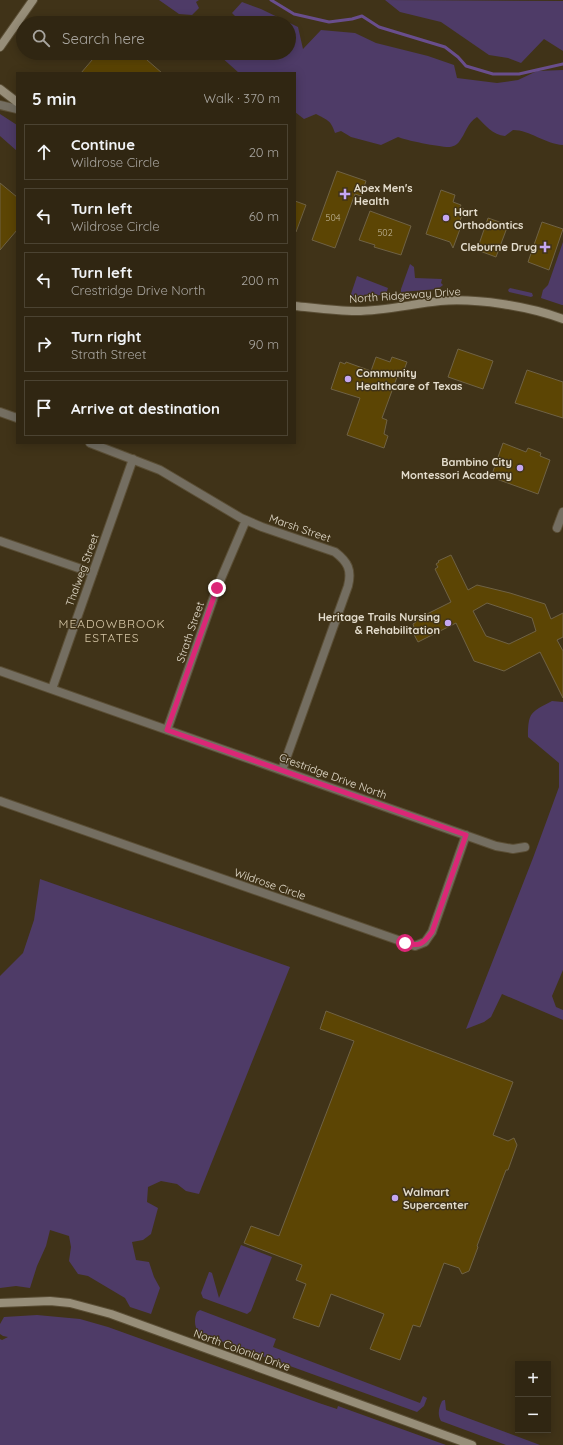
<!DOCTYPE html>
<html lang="en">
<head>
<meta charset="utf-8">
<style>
  body { margin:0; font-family:Quicksand,sans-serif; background:#382e1b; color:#f1f3f6 }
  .controls { position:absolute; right:12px; bottom:12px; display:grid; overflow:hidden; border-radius:0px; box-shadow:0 2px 10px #0003 }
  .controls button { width:36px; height:36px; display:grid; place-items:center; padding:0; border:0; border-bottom:1px solid #4b4332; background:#302612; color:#f1f3f6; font:20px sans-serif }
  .stop { position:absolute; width:12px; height:12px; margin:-9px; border:3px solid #db2777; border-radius:50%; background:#fff }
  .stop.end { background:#db2777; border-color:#fff; box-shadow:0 1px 4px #0008 }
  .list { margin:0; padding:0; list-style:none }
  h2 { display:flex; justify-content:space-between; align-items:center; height:52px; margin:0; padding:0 16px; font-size:17px }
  h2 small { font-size:13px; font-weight:400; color:#a8a59f }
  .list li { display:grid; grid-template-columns:26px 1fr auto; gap:12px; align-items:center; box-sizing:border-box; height:56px; margin:0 8px 8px; padding:0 8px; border:1px solid #4b4332; border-radius:0px }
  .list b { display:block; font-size:15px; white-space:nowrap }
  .list p { margin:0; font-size:13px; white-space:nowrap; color:#a8a59f }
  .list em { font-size:13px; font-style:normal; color:#a8a59f }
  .icon { flex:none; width:22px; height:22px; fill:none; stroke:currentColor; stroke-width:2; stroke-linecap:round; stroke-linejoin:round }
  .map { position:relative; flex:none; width:563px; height:1445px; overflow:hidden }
  .search { position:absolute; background:#302612; box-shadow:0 2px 10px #0003; left:16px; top:16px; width:280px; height:44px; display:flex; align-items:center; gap:10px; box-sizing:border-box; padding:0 14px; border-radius:22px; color:#a8a59f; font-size:15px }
  .panel { position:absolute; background:#302612; box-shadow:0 2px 10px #0003; left:16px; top:72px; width:280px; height:372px; border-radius:0px }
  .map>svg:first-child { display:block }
  .green { fill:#4e3b67 }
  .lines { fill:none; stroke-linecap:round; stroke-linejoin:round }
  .stream { stroke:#694e8d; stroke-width:3 }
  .building { fill:#5c4504; stroke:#6f6245; fill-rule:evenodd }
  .street-casing { stroke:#5a4e35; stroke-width:10 }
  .secondary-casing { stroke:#5a4e35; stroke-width:10 }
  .street { stroke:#746e61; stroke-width:8 }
  .secondary { stroke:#978e79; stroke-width:8 }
  .route { stroke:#db2777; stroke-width:5 }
  .poi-dot { fill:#c5a7f1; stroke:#403318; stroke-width:1.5 }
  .labels { text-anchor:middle; stroke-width:3; stroke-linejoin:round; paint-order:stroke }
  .number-label { font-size:9px; fill:#c2b79b }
  .poi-label { font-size:11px; font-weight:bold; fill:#e4ddcd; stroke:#403318; text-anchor:start }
  .street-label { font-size:11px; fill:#e4ddcd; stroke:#403318 }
  .neighbourhood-label { font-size:12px; letter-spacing:1px; fill:#d7c8a8; stroke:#403318 }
</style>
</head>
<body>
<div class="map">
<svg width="563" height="1445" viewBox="0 0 563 1445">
  <rect width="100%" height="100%" fill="#403318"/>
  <path class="green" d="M159 0H199L196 2 199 8 192 15 179 14Z
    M385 0 563 1V51L544 39 521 63 508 58 489 55 441 22 400 12Z
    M242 2 261 9 298 27 303 49 321 30 355 33 376 43 428 56 454 65 457 78 497 83 518 80 537 71 563 70V145C545 144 530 130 513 130L505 136C493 135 485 125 477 117 467 123 466 133 459 142 457 145 452 147 448 147 440 147 404 140 398 137L381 145 351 137 341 131 335 133C331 120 327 120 316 114L304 119 295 112V73H239L220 56 218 53H289V23H235L239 20 232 13Z
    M0 114 17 125V151L0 136Z
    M563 242V305H562L541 298 543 290 548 285Z
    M410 264 414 267 415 278 442 279 441 283 443 285 438 289 401 292V289Z
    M357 276 388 288 386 294 374 296 350 297Z
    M510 288 532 293 533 296 531 297 509 292 508 290Z
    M552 701 563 702V970L552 996 556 1007 563 1010V1020L502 994 491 1017 484 1022 466 1029 533 858 559 787V763L528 737C528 712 531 712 552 701Z
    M40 879 290 967 199 1194 186 1191 177 1184 161 1181 148 1187 147 1202 158 1208 151 1234 143 1240 132 1242 136 1260 149 1262 154 1277 160 1288 151 1314 130 1307 125 1298 88 1276 78 1274 69 1261 71 1247 69 1236 50 1230 46 1246 37 1266 30 1288 16 1286 0 1288V976L23 953 34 920Z
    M241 1245 272 1257 251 1311 247 1314 203 1298 201 1293 209 1272H210L212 1273 219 1298Z
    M200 1310 276 1339 273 1347 420 1403 423 1396 427 1398 424 1406 417 1412 199 1333C194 1326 194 1319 197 1312Z
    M37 1315 80 1319 108 1327 319 1403 337 1409 338 1406 446 1445H0V1339L2 1340 8 1337 3 1336 0 1334V1324L4 1317Z
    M444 1400H445L446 1410 540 1445H506L441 1421C437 1414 439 1408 442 1401Z"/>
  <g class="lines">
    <path class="stream" d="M271 0 294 14 329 22 352 19 362 16 379 27 445 47 458 57 466 66 493 74H519L563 64"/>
  </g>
  <path class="building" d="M98 53H139L162 73H81Z
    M337 171 366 181 361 196 355 194 335 248 312 240Z
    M0 183 17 197V230L0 250Z
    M441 190 455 195 453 202 461 205 460 207 464 209 458 227 460 229 453 248 450 242 426 234Z
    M295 201 306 205 296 232H295Z
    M370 211 411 226 401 255 374 247 375 245 359 240Z
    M488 218 508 225 496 257 477 250Z
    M542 222 563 229 549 270 528 262Z
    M458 349 493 361 483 389 448 377Z
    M376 357 390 362 392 357 407 362 401 378 397 377 382 418 387 420 384 434 388 436 384 448 347 435 360 398 331 389 340 362 345 364 346 362 371 371Z
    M527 370 563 382V418L515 403Z
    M503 443 526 452 528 448 541 453 540 456 550 460 538 494 491 477Z
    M451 555 468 590 477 585 510 593 545 604 551 619 563 613V637L557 640 563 651V698L540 652 504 671 474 661 456 623 418 642 411 629 414 627 413 624 416 622 415 620 451 602 435 569 438 567 436 564 439 562 438 561ZM487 603 532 618 536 631 509 644 486 636 473 611Z
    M326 1011 513 1082 493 1135 508 1141 514 1138 517 1145 508 1170H506L480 1238 477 1246 478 1247 469 1271 462 1274 459 1268 444 1263 420 1327 413 1325 400 1360 370 1349 384 1314 331 1294 319 1327 293 1318 306 1284 296 1280 302 1265 244 1243 251 1226 279 1236 354 1041 320 1029Z"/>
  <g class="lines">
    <g class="street-casing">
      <path id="street" d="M0 105 17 109
        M0 412 17 418
        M90 443 160 470 241 518 262 527 335 552C348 562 352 570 348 586L282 770
        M557 528 563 512
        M0 541 93 573
        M0 671 496 846 513 849 525 847
        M52 689 133 459
        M167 730 217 588 246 520
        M0 801 415 946 425 942 432 932 466 835"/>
    </g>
    <g class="secondary-casing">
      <path id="secondary" d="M0 47 33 0
        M0 89 17 102
        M295 306C315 308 335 311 356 311 384 311 412 304 440 301 477 298 528 306 563 319
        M0 1303 50 1301 70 1303 111 1314 472 1445"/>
    </g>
    <use href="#street" class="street"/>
    <use href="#secondary" class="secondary"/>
  </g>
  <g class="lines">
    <path class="route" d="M217 588 167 730 466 835 432 932C423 944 420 947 405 943"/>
  </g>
  <g class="poi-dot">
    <path d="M343 188h4v4h4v4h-4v4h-4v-4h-4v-4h4z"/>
    <circle cx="446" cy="218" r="4"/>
    <path d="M543 241h4v4h4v4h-4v4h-4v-4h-4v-4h4z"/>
    <circle cx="348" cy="379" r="4"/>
    <circle cx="520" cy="468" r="4"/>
    <circle cx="448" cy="623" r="4"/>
    <circle cx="395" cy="1198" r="4"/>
  </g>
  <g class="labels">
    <g class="number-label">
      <text x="333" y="221">504</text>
      <text x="385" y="236">502</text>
    </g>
    <g class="poi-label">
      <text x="354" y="192">Apex Men's<tspan x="354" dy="13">Health</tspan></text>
      <text x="454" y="216">Hart<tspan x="454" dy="13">Orthodontics</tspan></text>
      <text x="537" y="251" text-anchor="end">Cleburne Drug</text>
      <text x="356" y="377">Community<tspan x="356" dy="13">Healthcare of Texas</tspan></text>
      <text x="512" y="466" text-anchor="end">Bambino City<tspan x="512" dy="13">Montessori Academy</tspan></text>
      <text x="440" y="621" text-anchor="end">Heritage Trails Nursing<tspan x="440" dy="13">&amp; Rehabilitation</tspan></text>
      <text x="403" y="1196">Walmart<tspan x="403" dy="13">Supercenter</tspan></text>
    </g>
    <g class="street-label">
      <text transform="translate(405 295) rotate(-4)" y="4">North Ridgeway Drive</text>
      <text transform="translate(300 528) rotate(19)" y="4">Marsh Street</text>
      <text transform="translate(82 570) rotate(-70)" y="4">Thalweg Street</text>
      <text transform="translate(190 632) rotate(-71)" y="4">Strath Street</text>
      <text transform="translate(333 776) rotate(20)" y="4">Crestridge Drive North</text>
      <text transform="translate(270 884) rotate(19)" y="4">Wildrose Circle</text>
      <text transform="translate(242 1350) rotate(20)" y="4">North Colonial Drive</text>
    </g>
    <g class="neighbourhood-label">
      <text x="112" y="628">MEADOWBROOK<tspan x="112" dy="14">ESTATES</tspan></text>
    </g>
  </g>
</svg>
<div class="controls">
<button>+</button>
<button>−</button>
</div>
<div class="stop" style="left:405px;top:943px"></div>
<div class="stop end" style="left:217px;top:588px"></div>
<div class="search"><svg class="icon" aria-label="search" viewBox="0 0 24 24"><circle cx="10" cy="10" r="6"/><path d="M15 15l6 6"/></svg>Search here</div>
<section class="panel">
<h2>5 min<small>Walk · 370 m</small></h2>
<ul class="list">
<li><svg class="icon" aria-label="ahead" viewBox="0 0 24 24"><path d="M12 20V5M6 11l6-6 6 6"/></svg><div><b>Continue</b><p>Wildrose Circle</p></div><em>20 m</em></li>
<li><svg class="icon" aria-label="left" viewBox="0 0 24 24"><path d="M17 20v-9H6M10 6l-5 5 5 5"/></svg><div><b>Turn left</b><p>Wildrose Circle</p></div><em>60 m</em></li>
<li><svg class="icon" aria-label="left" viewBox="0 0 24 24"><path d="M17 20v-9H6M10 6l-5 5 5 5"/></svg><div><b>Turn left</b><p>Crestridge Drive North</p></div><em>200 m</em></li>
<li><svg class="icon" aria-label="right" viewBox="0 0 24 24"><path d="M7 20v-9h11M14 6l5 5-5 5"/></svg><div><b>Turn right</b><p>Strath Street</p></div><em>90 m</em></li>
<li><svg class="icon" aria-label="arrive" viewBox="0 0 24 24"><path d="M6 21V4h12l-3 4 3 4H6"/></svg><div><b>Arrive at destination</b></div></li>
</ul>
</section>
</div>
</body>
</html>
